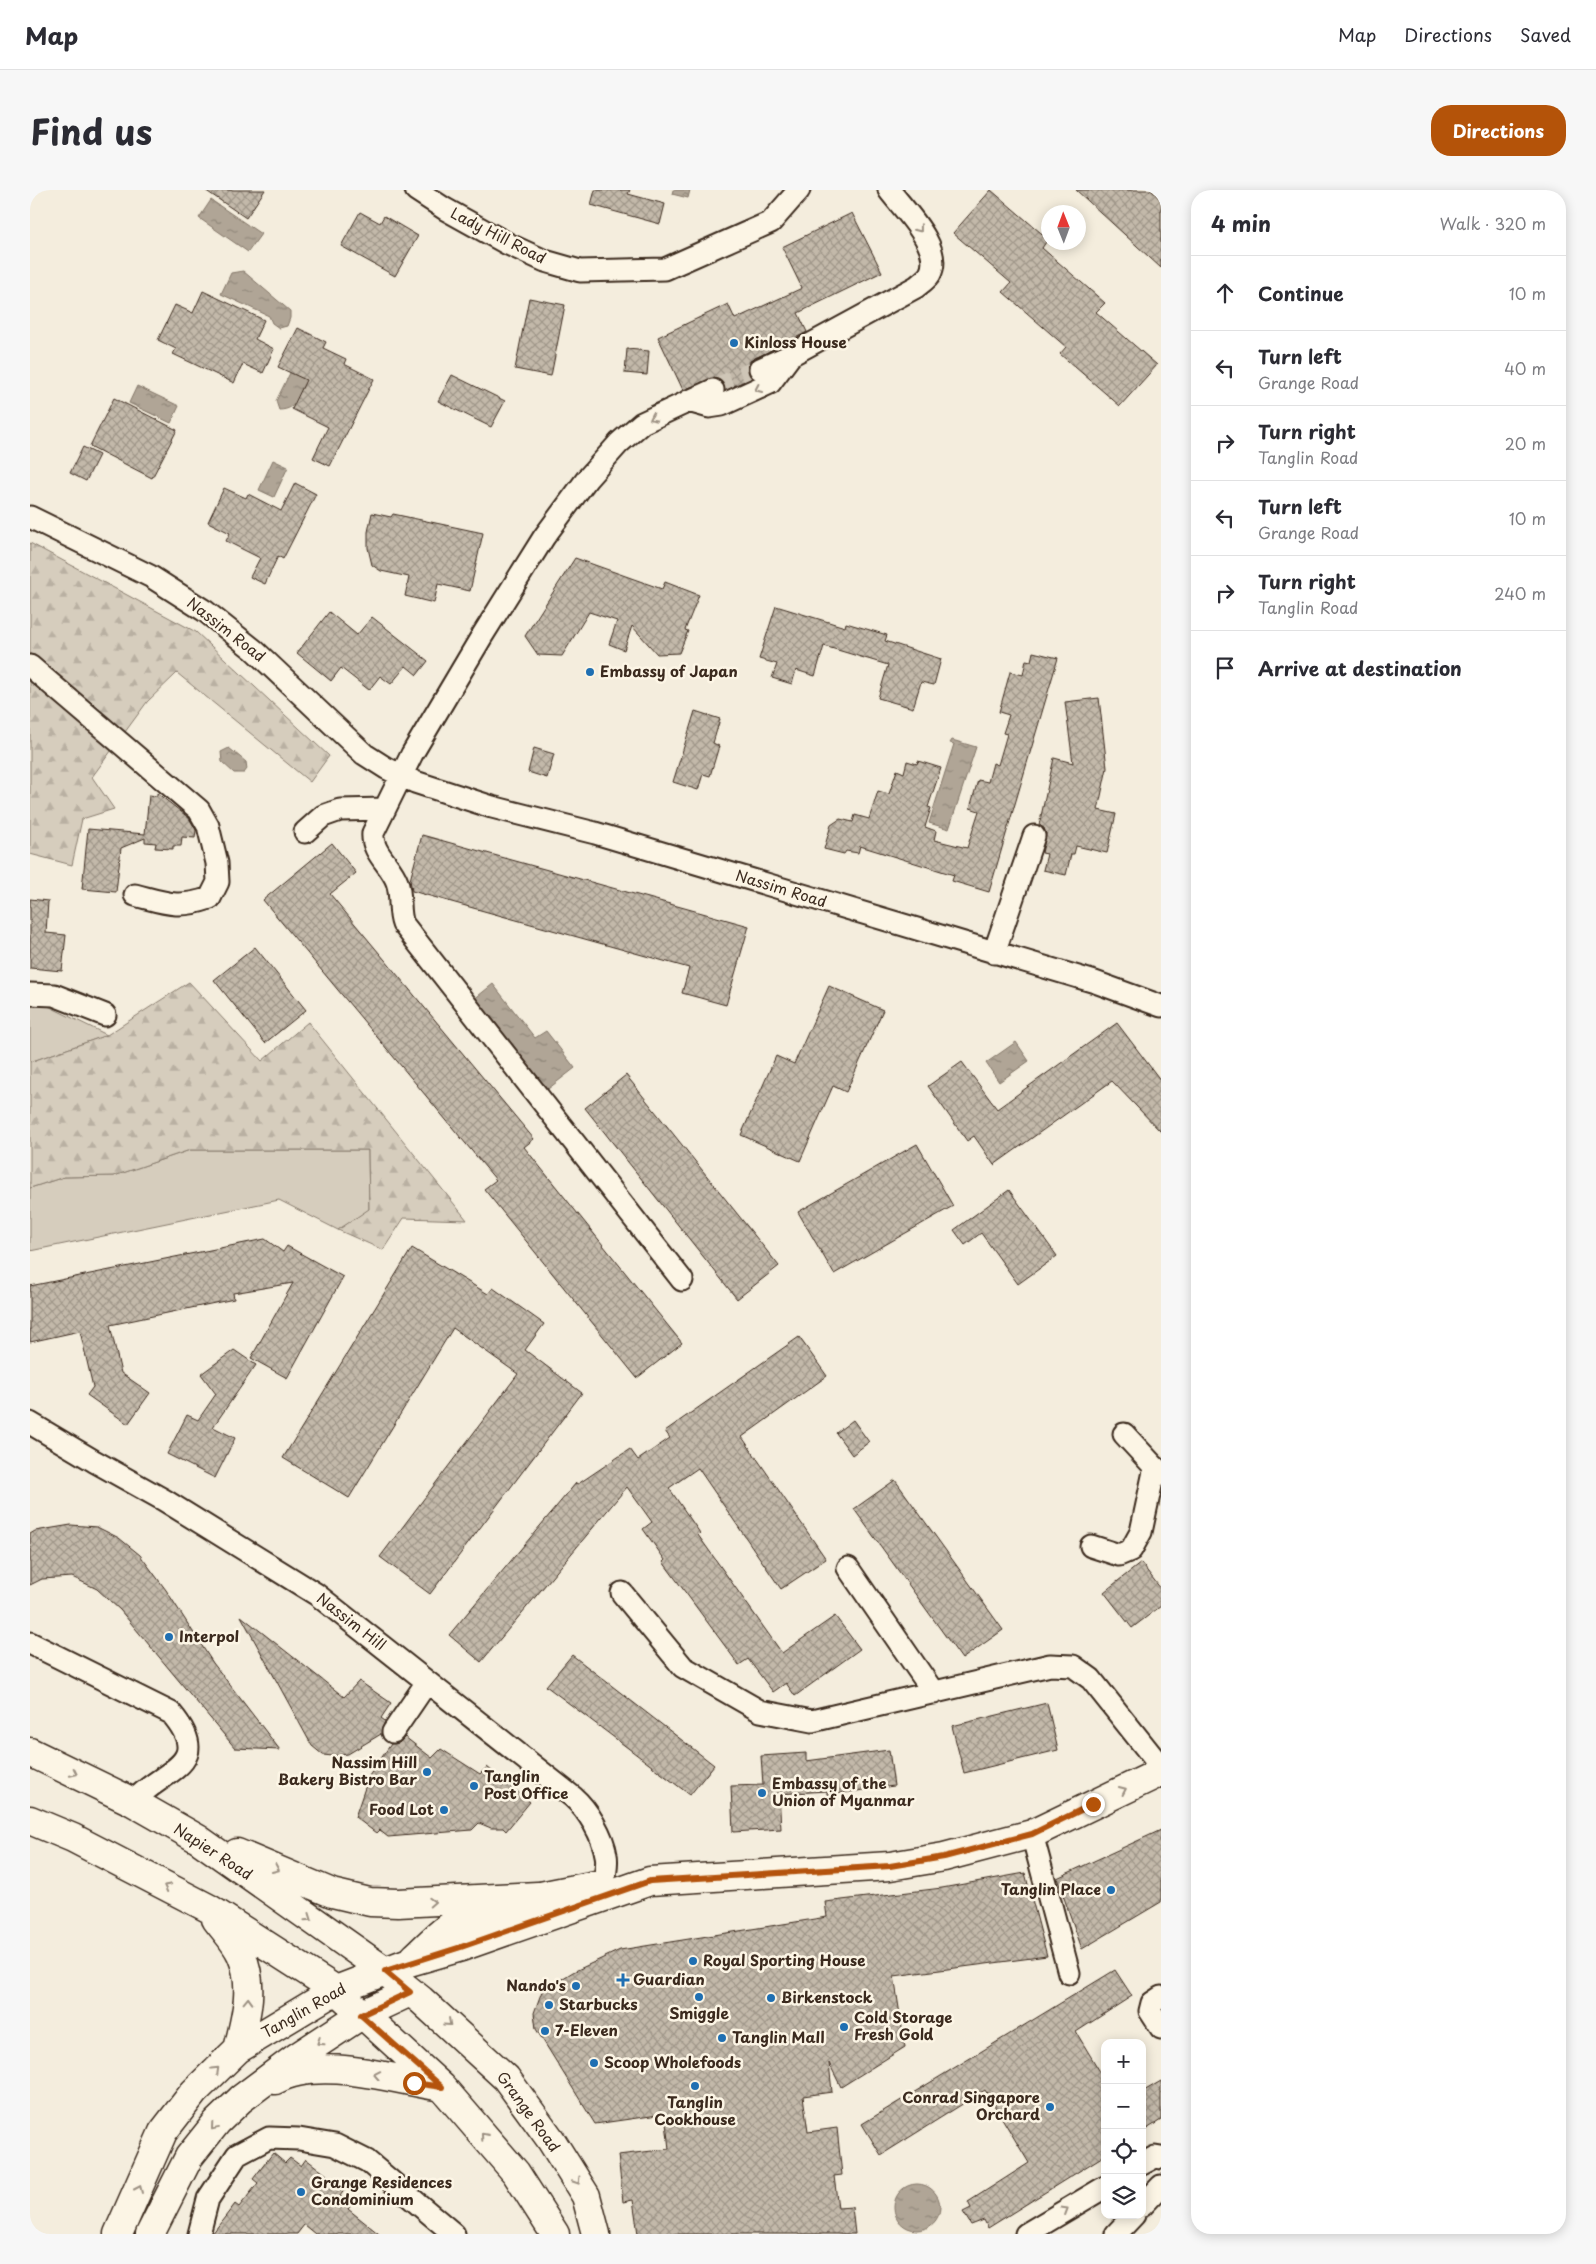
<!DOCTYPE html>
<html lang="en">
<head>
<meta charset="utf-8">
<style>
  body { margin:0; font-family:"Playpen Sans",sans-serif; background:#f7f7f7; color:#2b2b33 }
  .controls { position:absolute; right:15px; bottom:15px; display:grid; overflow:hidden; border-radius:10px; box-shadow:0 2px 12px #0003 }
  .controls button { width:45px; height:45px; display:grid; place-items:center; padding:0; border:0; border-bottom:1px solid #e1e1e2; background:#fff; color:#2b2b33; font:25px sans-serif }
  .compass { position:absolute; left:1011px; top:15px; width:45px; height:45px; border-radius:50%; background:#fff; box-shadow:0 2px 12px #0003; rotate:359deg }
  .stop { position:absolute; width:15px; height:15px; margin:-11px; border:4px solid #b45309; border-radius:50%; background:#fff }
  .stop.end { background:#b45309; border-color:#fff; box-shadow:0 1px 5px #0008 }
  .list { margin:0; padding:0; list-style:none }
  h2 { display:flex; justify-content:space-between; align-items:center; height:65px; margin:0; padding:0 20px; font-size:21px }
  h2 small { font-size:16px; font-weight:400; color:#7c7c81 }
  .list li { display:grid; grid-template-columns:32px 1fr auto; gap:15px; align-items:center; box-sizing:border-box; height:75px; padding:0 20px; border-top:1px solid #e1e1e2 }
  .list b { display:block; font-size:19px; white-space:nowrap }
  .list p { margin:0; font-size:16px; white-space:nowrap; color:#7c7c81 }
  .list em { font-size:16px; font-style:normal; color:#7c7c81 }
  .icon { flex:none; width:28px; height:28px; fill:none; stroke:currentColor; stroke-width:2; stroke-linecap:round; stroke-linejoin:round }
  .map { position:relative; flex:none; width:1131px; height:2044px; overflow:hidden; border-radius:20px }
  header { display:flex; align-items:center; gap:30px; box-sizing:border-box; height:70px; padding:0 25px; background:#fff; border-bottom:1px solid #e1e1e2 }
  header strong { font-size:24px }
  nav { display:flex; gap:28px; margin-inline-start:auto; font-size:18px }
  .intro { display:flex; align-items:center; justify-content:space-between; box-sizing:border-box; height:120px; padding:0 30px }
  h1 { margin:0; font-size:35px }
  .button { padding:12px 22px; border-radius:20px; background:#b45309; color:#fff; font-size:18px; font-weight:700 }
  main { display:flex; gap:30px; padding:0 30px }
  aside { flex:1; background:#fff; border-radius:20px; box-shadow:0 2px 12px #0003 }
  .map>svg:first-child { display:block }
  .green { fill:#d6cdbd; stroke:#887c6e }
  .forest { fill:url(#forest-firs); stroke:#887c6e }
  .water { fill:url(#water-ripples); stroke:#817466 }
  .building { fill:url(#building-cross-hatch); stroke:#3b2a1e }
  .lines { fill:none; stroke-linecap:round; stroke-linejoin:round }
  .minor-tunnel { stroke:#cfc6b7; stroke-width:21; stroke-dasharray:21 11; stroke-linecap:butt }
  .minor-casing { stroke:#3b2a1e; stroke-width:25 }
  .major-casing { stroke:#3b2a1e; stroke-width:31 }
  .minor { stroke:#fcf5e5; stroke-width:21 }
  .major { stroke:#fcf5e5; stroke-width:28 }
  .oneway { stroke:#9c9082 }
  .route { stroke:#b45309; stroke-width:6 }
  .poi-dot { fill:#1f6fb2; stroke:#fcf5e5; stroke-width:2 }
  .labels { text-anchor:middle; stroke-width:5; stroke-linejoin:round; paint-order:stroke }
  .street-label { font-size:15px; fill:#3b2a1e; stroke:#fcf5e5 }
  .poi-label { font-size:15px; font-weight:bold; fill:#3b2a1e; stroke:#fcf5e5; text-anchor:start }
</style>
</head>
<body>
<header>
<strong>Map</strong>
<nav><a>Map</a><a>Directions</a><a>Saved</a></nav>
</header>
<div class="intro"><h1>Find us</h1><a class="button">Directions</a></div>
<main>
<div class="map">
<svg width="1131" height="2044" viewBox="0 0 1131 2044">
  <defs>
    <pattern id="forest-firs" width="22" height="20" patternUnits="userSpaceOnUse" patternTransform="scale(1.25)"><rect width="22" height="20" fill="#d6cdbd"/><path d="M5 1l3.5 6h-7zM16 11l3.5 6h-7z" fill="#b9b0a2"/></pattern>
    <pattern id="water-ripples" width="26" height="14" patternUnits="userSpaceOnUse" patternTransform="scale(1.25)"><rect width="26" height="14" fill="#b0a596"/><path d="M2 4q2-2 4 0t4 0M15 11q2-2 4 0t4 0" fill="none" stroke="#90877a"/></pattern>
    <pattern id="building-cross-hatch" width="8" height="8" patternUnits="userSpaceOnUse" patternTransform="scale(1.25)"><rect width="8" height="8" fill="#c3b9aa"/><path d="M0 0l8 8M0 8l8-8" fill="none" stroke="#a0978a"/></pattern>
  </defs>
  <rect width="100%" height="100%" fill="#f4eddd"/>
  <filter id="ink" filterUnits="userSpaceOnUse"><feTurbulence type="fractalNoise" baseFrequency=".02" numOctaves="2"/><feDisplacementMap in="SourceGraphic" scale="10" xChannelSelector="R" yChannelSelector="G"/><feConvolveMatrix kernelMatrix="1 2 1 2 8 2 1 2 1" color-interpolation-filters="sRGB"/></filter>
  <g filter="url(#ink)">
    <path class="green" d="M16 815 77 845 0 872V816Z
      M160 960H338L339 1020 308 1040 249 1010 0 1061V998L34 987 84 986Z"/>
    <path class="forest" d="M0 353 166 442 299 566 280 592 147 483 117 512 62 587 84 619 52 629 42 675 0 664Z
      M159 792 232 871 278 832 437 1030 374 1028 353 1060 308 1040 339 1019 338 960H160L84 986 34 987 0 998V872L77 845Z"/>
    <path class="water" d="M643 0H660L658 8 642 4Z
      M181 10 231 44 218 62 169 28Z
      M213 81 260 121V128L257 136 249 138 242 133 239 126 191 104 201 83Z
      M262 179 280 188C272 203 268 220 249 220L246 211Z
      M107 196 149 216 141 233 99 213Z
      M243 270 258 277 244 307 229 300Z
      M922 550 946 557 919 639 899 633 924 554 920 553Z
      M199 558 216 572 217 579 214 583H204L192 572 191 562Z
      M463 794 505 848 516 841 545 878 514 902 443 810Z
      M986 852 999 871 969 892 956 873Z
      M864 2017a23 23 0 1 1 46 0a23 23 0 1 1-46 0Z"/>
    <path class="building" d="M175 0H235L216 28Z
      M565 0H600L598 4 635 14 630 34 561 15Z
      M961 0 1018 49 1012 58 1075 113 1066 122 1127 175 1090 216 1030 164 1036 157 973 102 981 93 923 43Z
      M1046 0H1121L1131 9V78Z
      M330 22 350 33 354 26 388 46 365 86 311 56Z
      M822 23 852 82 768 123 777 142 720 171 718 178 721 188 695 200 691 190 684 188 653 200 628 147 698 114 705 129 772 98 752 57Z
      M173 101 234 130 225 149 244 159 233 183 213 174 204 193 143 164 146 159 128 150 145 115 163 123Z
      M499 108 535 115 521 186 485 179Z
      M268 138 296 152 293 158 316 169 314 174 344 189 300 276 283 268 298 237 262 219 276 190 248 177Z
      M597 159 619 161 617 185 595 183Z
      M422 185 475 211 461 237 408 211Z
      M84 208 147 240 122 288 60 256Z
      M53 257 69 265 56 291 40 283Z
      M265 293 286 304 253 369 248 366 235 394 220 387 230 368 196 351 200 343 178 332 194 298 216 308 218 304 251 321Z
      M342 323 361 327 363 324 453 343 440 401 408 394 404 413 375 406 379 387 351 381 342 375 338 358V342Z
      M545 368 632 399 635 392 669 405 655 440 658 441 649 463 627 464 602 436 594 460 579 454 587 431 559 422 532 466 508 465 495 446Z
      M746 416 815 437 816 433 857 445 855 451 911 469 904 495 891 492 883 518 848 508 858 475 794 456 785 486 766 480 762 494 742 488 747 474 729 469Z
      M299 422 327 445 342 427 398 471 387 485 376 476 361 494 350 486 339 500 311 478 301 491 267 463Z
      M1003 462 1028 468 959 702 922 691 924 685 830 656 828 663 816 661 814 664 794 659 801 635 810 629 823 632 825 625 839 629 848 601 859 604 867 580 874 583 877 571 887 574 888 571 911 578 898 617 901 618 895 637 906 641 904 650 937 658 949 621 940 618 948 590 958 592 963 573 968 575 977 544 973 543 979 525 969 522 980 482 993 485 996 470 1001 471Z
      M1069 508 1077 578 1068 620 1086 624 1077 663 1046 656 1044 664H1041L1036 685 1013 680 1017 664 1012 663 1016 644 1014 638 1009 635 1024 568 1043 573 1035 512Z
      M665 521 690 529 683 553 689 556 680 586 673 584 668 600 643 592Z
      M504 558 524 564 517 588 498 582Z
      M127 603 159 628 166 640 165 648 152 647 151 656H143V659L125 658 126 653 115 652V648L91 658 86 702 52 699 58 639 115 644 119 605 127 606Z
      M392 645 719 736 696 815 652 803 659 778 382 701 380 690Z
      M302 653 326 683 300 704 504 949 494 957 652 1153 607 1188 454 999 466 990 233 710Z
      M0 709 18 711 16 743 36 745 32 781 0 778Z
      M225 757 276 820 235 853 184 790Z
      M799 796 853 820 816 902 803 896 770 971 711 945 746 866 764 874Z
      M1087 833 1131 891V942L1082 891 964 975 944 946 937 951 898 896 932 872 967 919Z
      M596 885 749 1076 707 1109 555 918Z
      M887 954 923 1016 804 1084 768 1022Z
      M979 1000 1027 1066 988 1094 951 1043 935 1055 924 1040Z
      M235 1049 253 1062 257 1056 313 1087 257 1188 221 1168 263 1093 203 1103 204 1109 80 1135 91 1183 120 1203 98 1234 57 1205 63 1197 50 1141 0 1152V1096Z
      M382 1058 458 1104 463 1098 514 1134 495 1160 552 1203 400 1404 350 1367 488 1184 423 1138 319 1308 253 1268Z
      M769 1147 797 1186 712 1247 796 1369 751 1399 668 1278 639 1298 670 1343 668 1345 752 1463 805 1426 830 1459 765 1506 756 1493 743 1502 718 1469 709 1475 633 1372 635 1370 613 1339 622 1332 597 1297 451 1472 419 1445 546 1293 548 1294 600 1259 608 1270 640 1248 635 1241Z
      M204 1160 226 1175 183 1237 205 1248 185 1288 137 1264 157 1225 168 1230 186 1204 171 1184Z
      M823 1230 839 1252 822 1265 806 1243Z
      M865 1290 973 1440 932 1469 824 1319Z
      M41 1335 67 1337 89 1348 110 1365 136 1400 183 1473 250 1560 205 1558 90 1420 67 1399 42 1387 12 1389 0 1395V1344L5 1341Z
      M1111 1373 1131 1399V1416L1102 1438 1074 1402Z
      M211 1426 314 1507 329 1491 361 1513 351 1528 355 1531 351 1544 318 1564 303 1566 293 1565 282 1556Z
      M542 1465 684 1575 660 1605 516 1496Z
      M1017 1513 1028 1560 934 1583 922 1536Z
      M375 1547 402 1568 411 1559 450 1584 457 1577 500 1612 476 1641 473 1638H461L449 1633 442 1640 358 1647 349 1640 346 1643 325 1627 339 1586 361 1554 369 1553Z
      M859 1560 864 1596 797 1605V1601L749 1604 751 1639 703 1642 701 1596 733 1595 731 1566 776 1563V1571Z
      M1131 1640V1712L1052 1759 1027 1688Z
      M995 1683 1017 1766 864 1786 875 1857 811 1897 799 1873 802 1902 773 1906 778 1942 807 1938 812 1985 804 1986 808 2018 822 2017 825 2044H608L603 2010 593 2012 588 1965 639 1959 635 1924 565 1934 506 1839 504 1823 512 1801 543 1782 590 1760 797 1727 795 1712 912 1698Z
      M1085 1780 1102 1806 1046 1842 1075 1890V1965L958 2038 954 2030 941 2035 933 2022 941 2018 938 2012 999 1973 955 1900 851 1965 832 1934Z
      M1131 1891V1930L1112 1942V1902Z
      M243 1963 255 1973 260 1968 271 1976 276 1969 315 1999 310 2006 322 2014 318 2019 349 2044H285L274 2035 267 2044H182L205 2014 209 2017 228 1993 223 1989Z"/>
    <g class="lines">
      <path class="minor-tunnel" d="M683 200 730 179"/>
      <g class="minor-casing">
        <path id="minor" d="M386 0 415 19 478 54 515 71 550 81 635 79 741 32 769 0
          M730 179 761 165 886 97C891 93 897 89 900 84 914 58 873 19 859 0
          M658 211 679 217 692 215 740 193 761 165
          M0 327 120 386 175 421 224 460 334 564 356 578 385 592 462 617 565 643 1065 792 1131 816
          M0 476 169 620 178 636 187 673 188 692 180 708C148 719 136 713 105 705
          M275 642 293 626 310 620 355 619
          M964 763 1004 646
          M0 804 24 805 75 825
          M652 1090 373 734C368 721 372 706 367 692 361 675 341 662 343 643L382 564 452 446 514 347 557 289 589 253 612 233 683 200
          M0 1233 64 1271 134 1310 286 1404 543 1607C558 1620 573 1646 576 1665 578 1674 575 1685 574 1693
          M1094 1244 1131 1284
          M1061 1356 1089 1365 1101 1360 1111 1342 1125 1277
          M818 1378 904 1503
          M592 1403 653 1477 730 1521 782 1531 1020 1475 1043 1476 1061 1489 1131 1577
          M0 1453 141 1523C186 1576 131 1579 103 1612
          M363 1542 397 1492
          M1002 1644 1039 1783
          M1131 1807 1122 1813 1120 1821 1131 1838
          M1112 1974 1125 1967 1131 1968
          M1112 2016 1131 1996
          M169 2044 178 2009 207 1965 239 1948 269 1949 305 1955 337 1971 424 2044
          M996 2044 1075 1997
          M1086 2044 1104 2025"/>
      </g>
      <g class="major-casing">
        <path id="major" d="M0 1562 103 1612 168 1649 355 1781 391 1810 476 1888 521 1950 556 2006 566 2044
          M0 1630 43 1648 180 1719 306 1800 412 1897 486 1983 525 2044
          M207 1663 302 1703 340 1712 368 1713 508 1706
          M186 1729C194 1740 205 1751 211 1764 225 1795 216 1827 208 1859
          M385 1767C395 1758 405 1747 416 1739 449 1715 525 1703 566 1695
          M245 1890C289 1865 365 1890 412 1897
          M88 2044 133 1942 164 1902 208 1859 306 1800 379 1772 431 1757 620 1691 860 1676 914 1667 1002 1644 1131 1582
          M120 2044 159 1967 187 1932 211 1909 267 1867 331 1825 380 1802"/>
      </g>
      <use href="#minor" class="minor"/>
      <use href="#major" class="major"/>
    </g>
    <defs><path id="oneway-chevron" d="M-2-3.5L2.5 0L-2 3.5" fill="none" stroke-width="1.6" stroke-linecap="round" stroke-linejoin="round" transform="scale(1.25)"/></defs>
    <g class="oneway">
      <use href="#oneway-chevron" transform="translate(889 39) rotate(52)"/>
      <use href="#oneway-chevron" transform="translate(728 199) rotate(155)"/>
      <use href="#oneway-chevron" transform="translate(623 228) rotate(154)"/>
      <use href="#oneway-chevron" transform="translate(44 1583) rotate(26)"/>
      <use href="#oneway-chevron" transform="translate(1093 1600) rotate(-25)"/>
      <use href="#oneway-chevron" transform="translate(246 1679) rotate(25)"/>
      <use href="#oneway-chevron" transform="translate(137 1697) rotate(-153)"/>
      <use href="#oneway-chevron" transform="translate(402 1712) rotate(-3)"/>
      <use href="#oneway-chevron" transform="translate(279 1728) rotate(35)"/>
      <use href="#oneway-chevron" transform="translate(218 1811) rotate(-88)"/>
      <use href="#oneway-chevron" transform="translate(418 1833) rotate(42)"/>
      <use href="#oneway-chevron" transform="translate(290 1852) rotate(147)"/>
      <use href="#oneway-chevron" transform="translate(186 1880) rotate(-44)"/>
      <use href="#oneway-chevron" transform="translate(347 1885) rotate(-169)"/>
      <use href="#oneway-chevron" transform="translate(184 1937) rotate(130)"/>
      <use href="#oneway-chevron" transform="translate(454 1946) rotate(-131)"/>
      <use href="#oneway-chevron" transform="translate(547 1991) rotate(58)"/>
      <use href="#oneway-chevron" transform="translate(109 1999) rotate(-66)"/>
      <use href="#oneway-chevron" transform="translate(1035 2020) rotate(-31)"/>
    </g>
  </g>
  <g class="lines" filter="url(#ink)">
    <path class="route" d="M384 1893 412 1897 331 1825 380 1802 355 1781 431 1757 620 1691 860 1676 914 1667 1002 1644 1063 1614"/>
  </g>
  <g class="poi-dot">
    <circle cx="704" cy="153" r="5"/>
    <circle cx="560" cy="482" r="5"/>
    <circle cx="139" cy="1447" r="5"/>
    <circle cx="397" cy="1582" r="5"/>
    <circle cx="444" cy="1596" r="5"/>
    <circle cx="732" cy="1603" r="5"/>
    <circle cx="414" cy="1620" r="5"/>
    <circle cx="1081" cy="1700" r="5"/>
    <circle cx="663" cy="1771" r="5"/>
    <path d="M590.5 1782.5h5v5h5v5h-5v5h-5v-5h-5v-5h5z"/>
    <circle cx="546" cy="1796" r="5"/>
    <circle cx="669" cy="1807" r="5"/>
    <circle cx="741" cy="1808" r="5"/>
    <circle cx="519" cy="1815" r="5"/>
    <circle cx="814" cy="1837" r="5"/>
    <circle cx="515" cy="1841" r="5"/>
    <circle cx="692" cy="1848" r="5"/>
    <circle cx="564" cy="1873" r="5"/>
    <circle cx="665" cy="1896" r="5"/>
    <circle cx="1020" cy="1917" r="5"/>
    <circle cx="271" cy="2002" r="5"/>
  </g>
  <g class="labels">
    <g class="street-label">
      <text transform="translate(468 46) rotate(27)" y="5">Lady Hill Road</text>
      <text transform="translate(196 440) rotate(38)" y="5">Nassim Road</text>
      <text transform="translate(751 699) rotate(17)" y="5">Nassim Road</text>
      <text transform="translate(321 1432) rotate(38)" y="5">Nassim Hill</text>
      <text transform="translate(183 1662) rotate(33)" y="5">Napier Road</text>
      <text transform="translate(274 1821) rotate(-30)" y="5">Tanglin Road</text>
      <text transform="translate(498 1922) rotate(54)" y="5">Grange Road</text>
    </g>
    <g class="poi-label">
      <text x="714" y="158">Kinloss House</text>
      <text x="570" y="487">Embassy of Japan</text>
      <text x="149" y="1452">Interpol</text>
      <text x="387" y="1578" text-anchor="end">Nassim Hill<tspan x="387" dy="17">Bakery Bistro Bar</tspan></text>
      <text x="454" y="1592">Tanglin<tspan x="454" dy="17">Post Office</tspan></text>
      <text x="742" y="1599">Embassy of the<tspan x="742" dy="17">Union of Myanmar</tspan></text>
      <text x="404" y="1625" text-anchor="end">Food Lot</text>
      <text x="1071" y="1705" text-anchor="end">Tanglin Place</text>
      <text x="673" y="1776">Royal Sporting House</text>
      <text x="603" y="1795">Guardian</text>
      <text x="536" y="1801" text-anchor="end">Nando's</text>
      <text x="751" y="1813">Birkenstock</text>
      <text x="529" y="1820">Starbucks</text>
      <text x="669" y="1829" text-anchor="middle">Smiggle</text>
      <text x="824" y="1833">Cold Storage<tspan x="824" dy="17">Fresh Gold</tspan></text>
      <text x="525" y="1846">7-Eleven</text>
      <text x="702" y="1853">Tanglin Mall</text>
      <text x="574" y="1878">Scoop Wholefoods</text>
      <text x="1010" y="1913" text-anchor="end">Conrad Singapore<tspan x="1010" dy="17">Orchard</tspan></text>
      <text x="665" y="1918" text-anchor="middle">Tanglin<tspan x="665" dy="17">Cookhouse</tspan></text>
      <text x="281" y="1998">Grange Residences<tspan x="281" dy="17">Condominium</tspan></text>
    </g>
  </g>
</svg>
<div class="controls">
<button>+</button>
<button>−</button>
<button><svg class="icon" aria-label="locate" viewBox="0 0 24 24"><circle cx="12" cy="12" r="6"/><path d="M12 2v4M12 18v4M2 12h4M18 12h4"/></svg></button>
<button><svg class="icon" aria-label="layers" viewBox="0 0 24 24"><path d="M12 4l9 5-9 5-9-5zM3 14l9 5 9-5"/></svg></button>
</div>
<svg class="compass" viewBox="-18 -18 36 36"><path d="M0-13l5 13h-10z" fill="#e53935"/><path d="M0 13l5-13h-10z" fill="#7c7c81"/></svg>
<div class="stop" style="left:384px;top:1893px"></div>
<div class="stop end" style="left:1063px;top:1614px"></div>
</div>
<aside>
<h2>4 min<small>Walk · 320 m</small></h2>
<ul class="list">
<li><svg class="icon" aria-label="ahead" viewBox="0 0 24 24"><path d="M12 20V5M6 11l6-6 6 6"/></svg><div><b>Continue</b></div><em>10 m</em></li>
<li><svg class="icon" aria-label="left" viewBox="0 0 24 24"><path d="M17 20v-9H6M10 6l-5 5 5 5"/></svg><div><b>Turn left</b><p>Grange Road</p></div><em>40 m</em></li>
<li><svg class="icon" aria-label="right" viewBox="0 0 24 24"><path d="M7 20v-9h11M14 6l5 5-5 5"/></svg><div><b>Turn right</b><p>Tanglin Road</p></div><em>20 m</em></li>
<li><svg class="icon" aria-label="left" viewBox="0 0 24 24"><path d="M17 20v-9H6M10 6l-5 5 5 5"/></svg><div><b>Turn left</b><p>Grange Road</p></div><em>10 m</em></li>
<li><svg class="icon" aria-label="right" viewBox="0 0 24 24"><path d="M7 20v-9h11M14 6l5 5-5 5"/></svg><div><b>Turn right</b><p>Tanglin Road</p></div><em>240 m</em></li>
<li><svg class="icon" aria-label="arrive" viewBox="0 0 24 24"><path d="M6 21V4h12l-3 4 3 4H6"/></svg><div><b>Arrive at destination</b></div></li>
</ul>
</aside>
</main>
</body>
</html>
